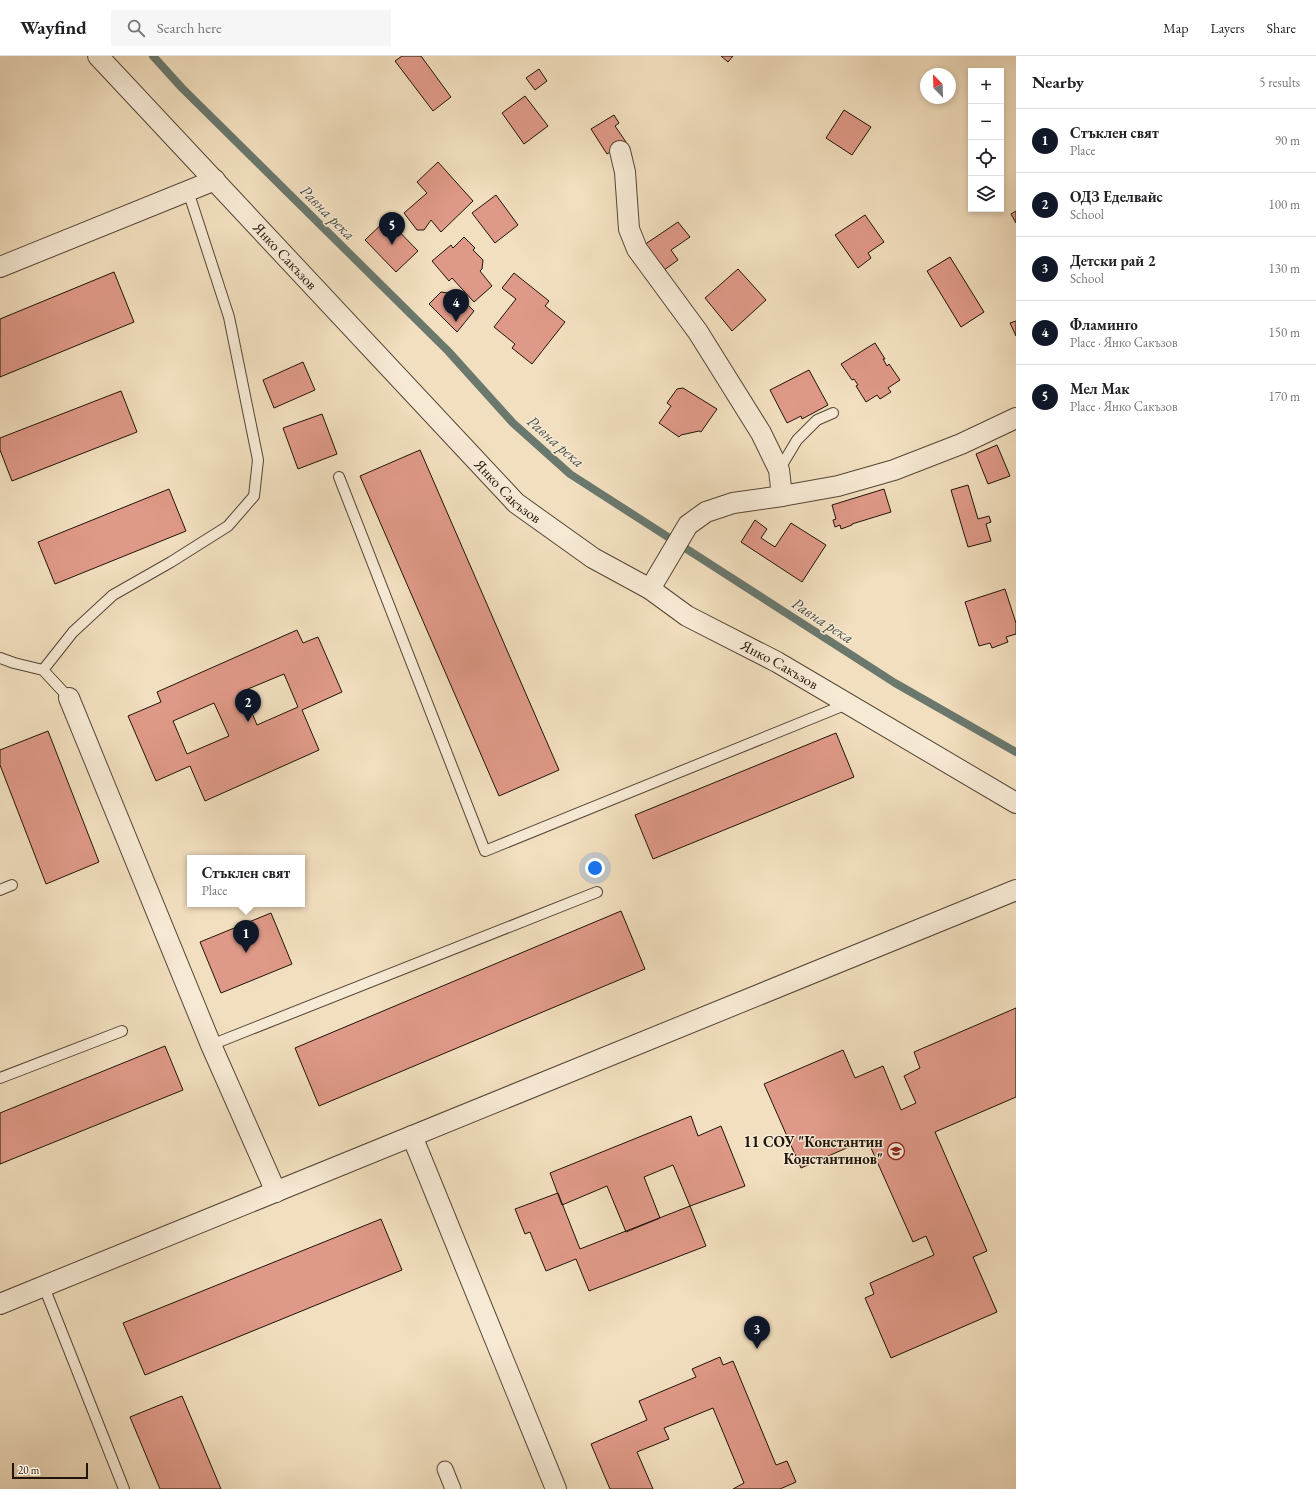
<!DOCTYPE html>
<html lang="en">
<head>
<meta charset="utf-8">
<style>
  body { margin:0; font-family:"EB Garamond",serif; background:#f6f6f6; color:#202124 }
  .controls { position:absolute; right:12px; top:12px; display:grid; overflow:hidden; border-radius:0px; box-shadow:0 2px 6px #0003 }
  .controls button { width:36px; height:36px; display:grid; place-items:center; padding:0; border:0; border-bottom:1px solid #e0e0e0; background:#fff; color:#202124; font:20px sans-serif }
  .compass { position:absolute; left:920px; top:12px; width:36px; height:36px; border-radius:50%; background:#fff; box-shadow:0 2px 6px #0003; rotate:337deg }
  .scale { position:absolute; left:12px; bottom:10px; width:76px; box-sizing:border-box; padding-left:4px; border:2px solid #201307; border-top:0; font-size:11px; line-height:14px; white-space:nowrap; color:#201307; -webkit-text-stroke:3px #f7ead5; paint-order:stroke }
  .you { position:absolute; left:595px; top:812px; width:14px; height:14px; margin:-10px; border:3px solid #fff; border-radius:50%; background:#1a73e8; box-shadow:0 0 0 6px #1a73e833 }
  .badge { display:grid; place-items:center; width:26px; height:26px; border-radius:50%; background:#111827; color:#fff; font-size:13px; font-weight:700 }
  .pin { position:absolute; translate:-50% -33px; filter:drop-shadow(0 1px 2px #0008) }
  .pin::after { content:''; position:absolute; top:21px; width:14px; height:12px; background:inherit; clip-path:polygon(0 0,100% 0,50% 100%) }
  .popup { position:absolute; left:187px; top:799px; width:118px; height:52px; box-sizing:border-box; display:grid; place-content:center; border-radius:0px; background:#fff; filter:drop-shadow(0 1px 3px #0005); font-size:13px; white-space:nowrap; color:#757577 }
  .popup b { font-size:15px; color:#202124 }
  .popup::after { content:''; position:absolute; left:50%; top:100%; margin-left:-8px; border:8px solid transparent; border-top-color:#fff }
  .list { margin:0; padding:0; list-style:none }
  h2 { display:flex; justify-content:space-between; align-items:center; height:52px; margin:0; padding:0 16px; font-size:17px }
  h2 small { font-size:13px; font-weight:400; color:#757577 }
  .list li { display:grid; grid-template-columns:26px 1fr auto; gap:12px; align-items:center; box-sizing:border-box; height:64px; padding:0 16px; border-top:1px solid #e0e0e0 }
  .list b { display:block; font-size:15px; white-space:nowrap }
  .list p { margin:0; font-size:13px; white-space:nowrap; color:#757577 }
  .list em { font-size:13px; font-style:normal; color:#757577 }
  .icon { flex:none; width:22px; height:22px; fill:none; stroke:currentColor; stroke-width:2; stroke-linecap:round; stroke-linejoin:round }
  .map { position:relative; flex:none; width:1016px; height:1433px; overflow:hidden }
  header { display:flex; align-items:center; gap:24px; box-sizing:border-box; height:56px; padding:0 20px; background:#fff; border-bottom:1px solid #e0e0e0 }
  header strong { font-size:19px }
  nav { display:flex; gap:22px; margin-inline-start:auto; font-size:14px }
  .search { width:280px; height:36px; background:#f6f6f6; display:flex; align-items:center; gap:10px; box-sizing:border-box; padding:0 14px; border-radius:0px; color:#757577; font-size:15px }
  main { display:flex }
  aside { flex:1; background:#fff }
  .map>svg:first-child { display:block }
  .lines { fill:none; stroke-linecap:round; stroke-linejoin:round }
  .stream { stroke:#6a786e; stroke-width:8 }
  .building { fill:#df9988; stroke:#201307; fill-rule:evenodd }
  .service-casing { stroke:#544635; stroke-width:12 }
  .pedestrian-casing { stroke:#544635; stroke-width:17 }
  .minor-casing { stroke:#544635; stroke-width:22 }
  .service { stroke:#f7ead5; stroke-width:10 }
  .pedestrian { stroke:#f7ead5; stroke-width:15 }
  .minor { stroke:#f7ead5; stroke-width:20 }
  .labels { text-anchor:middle; stroke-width:3; stroke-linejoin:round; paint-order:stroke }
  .street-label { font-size:15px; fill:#201307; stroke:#f7ead5 }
  .poi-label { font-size:15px; font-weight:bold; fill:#201307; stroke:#f7ead5; text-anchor:end }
  .water-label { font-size:16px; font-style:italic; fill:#4b4e43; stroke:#f7ead5 }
</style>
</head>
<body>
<header>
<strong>Wayfind</strong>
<div class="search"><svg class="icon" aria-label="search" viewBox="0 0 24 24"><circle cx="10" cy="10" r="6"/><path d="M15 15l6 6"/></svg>Search here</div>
<nav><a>Map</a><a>Layers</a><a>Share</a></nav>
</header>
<main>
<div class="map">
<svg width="1016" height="1433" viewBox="0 0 1016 1433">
  <rect width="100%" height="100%" fill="#f2dfbf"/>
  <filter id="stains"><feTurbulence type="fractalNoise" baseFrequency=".005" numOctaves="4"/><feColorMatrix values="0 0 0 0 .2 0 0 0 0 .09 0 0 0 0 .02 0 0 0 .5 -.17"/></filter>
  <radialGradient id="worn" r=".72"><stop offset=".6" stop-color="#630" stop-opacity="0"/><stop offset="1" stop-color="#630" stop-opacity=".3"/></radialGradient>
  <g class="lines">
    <path class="stream" d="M153 0 182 32 448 295 513 367 570 418 895 627 1016 696"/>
  </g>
  <path class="building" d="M402 0H421L451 41 433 55 395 5Z
    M721 0H733L728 6Z
    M539 13 547 25 535 34 526 22Z
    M525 40 548 70 524 88 502 57Z
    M844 54 871 71 852 99 826 82Z
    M614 59 619 67 615 70 626 86 607 98 591 73Z
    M438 106 473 145 441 176 431 164 424 174H417L404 157 427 137 417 126Z
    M496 139 518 169 495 187 472 157Z
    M1016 155V167L1011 158Z
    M865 159 884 186 868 197 871 202 858 212 835 179Z
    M387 163 418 195 396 216 365 184Z
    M678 166 690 181 671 194 678 204 660 217 641 191Z
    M464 181 475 192 473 194 483 204 482 213 480 215 492 230 474 246 452 222 449 225 432 205 451 189 453 192Z
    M950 201 984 256 961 271 927 215Z
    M738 213 766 244 732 275 705 242Z
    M114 216 134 266 0 321V263Z
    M514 217 549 245 545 250 565 266 532 308 512 292 515 288 494 271 516 243 502 232Z
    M441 236 456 238 474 255 457 276 429 248Z
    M1016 265V280L1010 267Z
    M875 287 885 303H883L887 310 889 308 900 324 888 332 891 336 880 343 877 339 866 346 856 330 858 329 854 323 852 324 841 308Z
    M303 306 315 334 274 352 263 324Z
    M809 314 828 349 802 363 801 360 787 367 770 334Z
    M683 332 717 353 701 376 699 375 681 379 679 381 659 367 671 350 667 347 677 333Z
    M121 335 137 376 12 425 0 394V382Z
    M322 358 337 398 298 413 283 372Z
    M997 389 1010 420 988 428 976 398Z
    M420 394 559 714 499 740 360 420Z
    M968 429 978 463 989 460 991 466 986 468 991 485 968 491 951 434Z
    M169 433 186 475 55 528 38 486Z
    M884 433 891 456 852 468V469L841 473 840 469 835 471 833 464 836 463 832 449Z
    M755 464 767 473 761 482 775 491 791 467 826 489 802 526 741 486Z
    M1005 533 1016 567V578L1006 581 1008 586 992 592 990 587 979 590 965 546Z
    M297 574 303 587 318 581 342 636 302 654 319 694 205 745 190 710 156 725 128 660 161 646 157 636ZM284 618 298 651 257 669 243 635ZM214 647 229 680 187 698 173 665Z
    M48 675 99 806 46 828 0 709V694Z
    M836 677 854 721 653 803 635 759Z
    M621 855 645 913 319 1050 295 992Z
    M271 857 292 908 221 937 200 886Z
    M1016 952V1041L935 1076 987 1195 973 1201 997 1256 891 1302 865 1242 874 1238 870 1227 934 1199 926 1180 913 1186 867 1083 801 1112 764 1028 843 994 855 1022 883 1010 901 1054 916 1047 904 1020 920 1012 914 996Z
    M165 990 183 1034 0 1108V1057Z
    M691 1060 698 1080 721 1070 745 1130 690 1150 673 1109 644 1121 660 1162 626 1176 607 1130 562 1149 550 1117Z
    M558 1137 580 1193 690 1150 706 1190 589 1235 576 1203 546 1215 530 1176 525 1178 515 1153Z
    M381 1163 402 1214 145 1319 123 1267Z
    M720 1301 723 1309 733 1305 776 1409 787 1405 796 1426 780 1433H733L744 1427 713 1352 664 1372 669 1383 637 1396 653 1433H610L591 1388 647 1364 639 1345 696 1321 692 1313Z
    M182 1340 221 1433H160L130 1361Z"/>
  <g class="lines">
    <g class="service-casing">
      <path id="service" d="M779 414 797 384 817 364 833 357
        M339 421 485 795 847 648
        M0 602 14 607 43 614 69 642
        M43 614 73 576 113 539 171 506 228 470 254 440 258 404 229 261 188 135
        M0 834 12 829
        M211 989 597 836
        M0 1022 122 975
        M44 1231 124 1433"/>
    </g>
    <g class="pedestrian-casing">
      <path id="pedestrian" d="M445 1413 453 1433"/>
    </g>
    <g class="minor-casing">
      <g id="minor">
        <path id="s1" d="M98 0 516 447 593 502 650 533 687 560 777 606 1016 747"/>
        <path d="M620 95 625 116 629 173 637 193 698 276 761 377 779 414 782 440"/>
        <path d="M0 211 215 124"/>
        <path d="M650 533 688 469 706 456 733 447 782 440 838 430 894 414 961 388 1016 362"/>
        <path d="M69 642 211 989 276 1136"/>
        <path d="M412 1080 556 1433"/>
        <path d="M0 1248 1016 834"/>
      </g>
    </g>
    <use href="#service" class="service"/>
    <use href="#pedestrian" class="pedestrian"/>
    <use href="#minor" class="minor"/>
  </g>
  <defs>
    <g id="school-ring" transform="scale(0.9)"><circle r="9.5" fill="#f7ead5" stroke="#8f2418" stroke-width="1.5"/><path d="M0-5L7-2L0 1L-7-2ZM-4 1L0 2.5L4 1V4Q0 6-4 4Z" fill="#8f2418"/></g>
  </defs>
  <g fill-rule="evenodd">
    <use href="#school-ring" x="896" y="1095"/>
  </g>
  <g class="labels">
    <g class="street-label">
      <text dy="5" stroke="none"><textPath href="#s1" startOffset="274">Янко Сакъзов</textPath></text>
      <text dy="5" stroke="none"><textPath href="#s1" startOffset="598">Янко Сакъзов</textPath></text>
      <text dy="5" stroke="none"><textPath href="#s1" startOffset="922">Янко Сакъзов</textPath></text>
    </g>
    <g class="poi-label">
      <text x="883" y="1091">11 СОУ "Константин<tspan x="883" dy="17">Константинов"</tspan></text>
    </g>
    <g class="water-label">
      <text transform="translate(328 156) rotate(45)" y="6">Равна река</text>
      <text transform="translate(556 385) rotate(41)" y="6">Равна река</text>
      <text transform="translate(823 564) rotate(33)" y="6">Равна река</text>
    </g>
  </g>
  <rect width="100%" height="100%" filter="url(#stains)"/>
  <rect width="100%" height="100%" fill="url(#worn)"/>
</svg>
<div class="controls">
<button>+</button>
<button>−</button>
<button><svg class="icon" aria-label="locate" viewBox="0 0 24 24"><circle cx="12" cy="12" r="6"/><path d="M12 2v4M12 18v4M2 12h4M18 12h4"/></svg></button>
<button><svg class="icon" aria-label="layers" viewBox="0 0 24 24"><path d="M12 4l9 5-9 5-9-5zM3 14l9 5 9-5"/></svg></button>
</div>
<svg class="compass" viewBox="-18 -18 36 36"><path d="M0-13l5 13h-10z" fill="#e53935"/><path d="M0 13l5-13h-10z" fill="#757577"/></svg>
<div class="scale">20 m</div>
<div class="you"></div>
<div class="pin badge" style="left:246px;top:897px">1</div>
<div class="popup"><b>Стъклен свят</b>Place</div>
<div class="pin badge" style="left:248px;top:666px">2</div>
<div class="pin badge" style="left:757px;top:1293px">3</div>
<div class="pin badge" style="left:456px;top:266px">4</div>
<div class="pin badge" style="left:392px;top:189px">5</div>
</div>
<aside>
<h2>Nearby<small>5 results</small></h2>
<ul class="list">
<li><span class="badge">1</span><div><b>Стъклен свят</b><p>Place</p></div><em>90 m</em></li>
<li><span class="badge">2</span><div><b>ОДЗ Еделвайс</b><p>School</p></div><em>100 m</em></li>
<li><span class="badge">3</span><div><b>Детски рай 2</b><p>School</p></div><em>130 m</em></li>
<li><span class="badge">4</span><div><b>Фламинго</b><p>Place · Янко Сакъзов</p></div><em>150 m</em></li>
<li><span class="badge">5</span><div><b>Мел Мак</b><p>Place · Янко Сакъзов</p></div><em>170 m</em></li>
</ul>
</aside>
</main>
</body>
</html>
